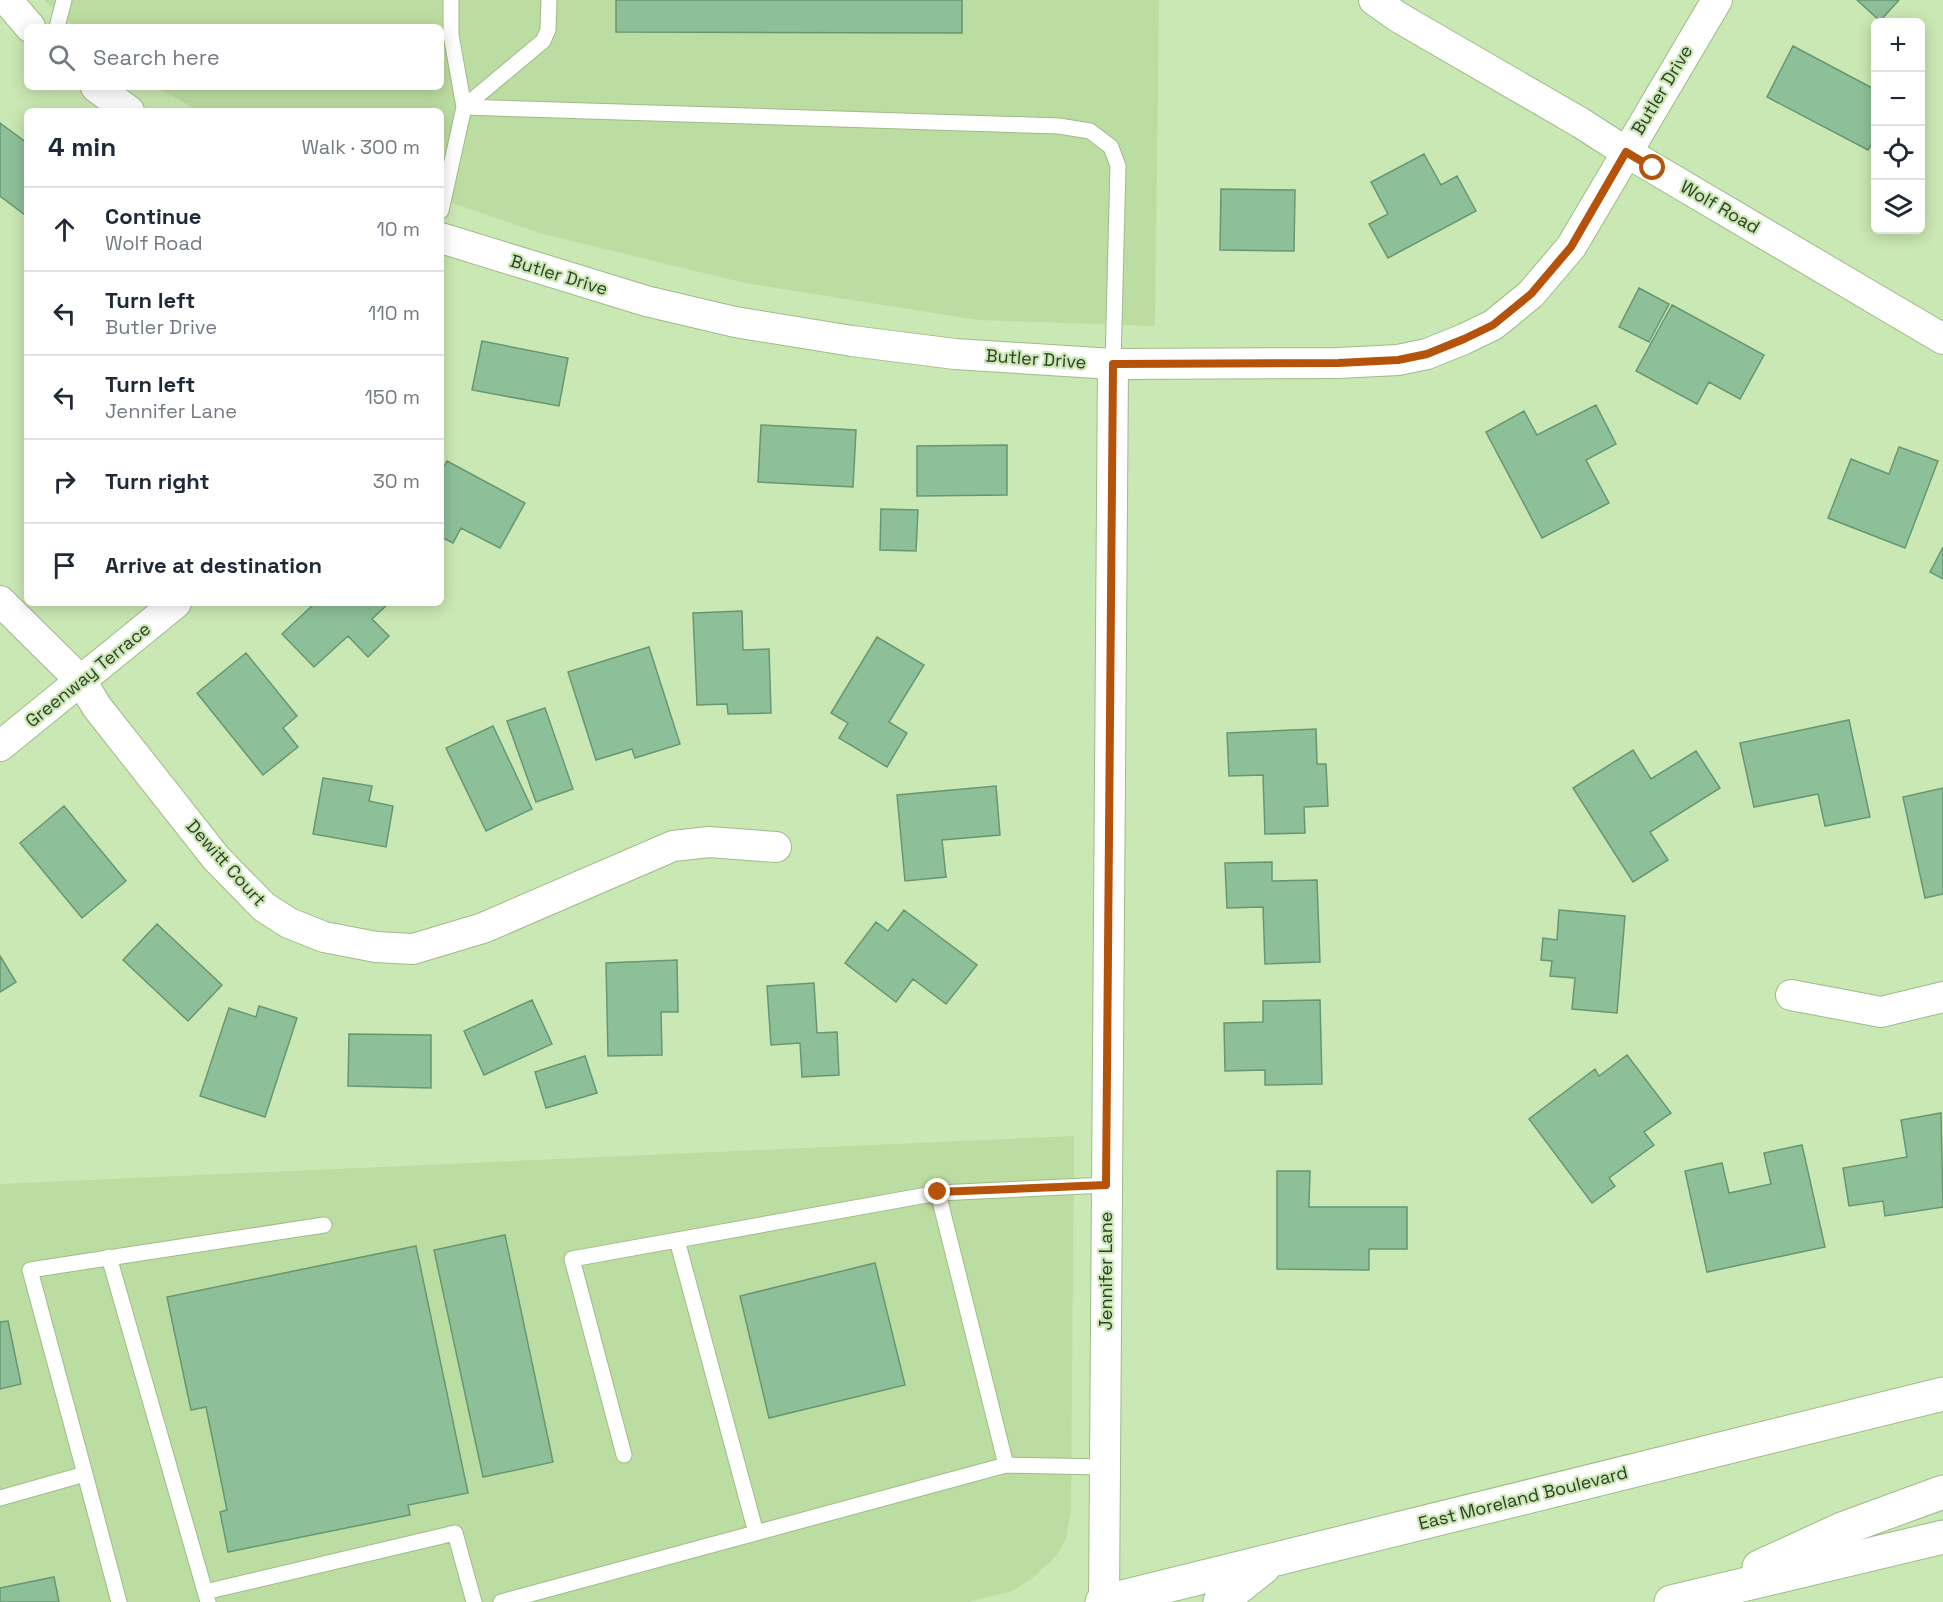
<!DOCTYPE html>
<html lang="en">
<head>
<meta charset="utf-8">
<style>
  body { margin:0; font-family:"Space Grotesk",sans-serif; background:#f6f6f7; color:#1f2937 }
  .controls { position:absolute; right:18px; top:18px; display:grid; overflow:hidden; border-radius:9px; box-shadow:0 3px 15px #0003 }
  .controls button { width:54px; height:54px; display:grid; place-items:center; padding:0; border:0; border-bottom:2px solid #e0e1e3; background:#fff; color:#1f2937; font:30px sans-serif }
  .stop { position:absolute; width:18px; height:18px; margin:-14px; border:4px solid #b45309; border-radius:50%; background:#fff }
  .stop.end { background:#b45309; border-color:#fff; box-shadow:0 2px 6px #0008 }
  .list { margin:0; padding:0; list-style:none }
  h2 { display:flex; justify-content:space-between; align-items:center; height:78px; margin:0; padding:0 24px; font-size:26px }
  h2 small { font-size:20px; font-weight:400; color:#747a83 }
  .list li { display:grid; grid-template-columns:39px 1fr auto; gap:18px; align-items:center; box-sizing:border-box; height:84px; padding:0 24px; border-top:2px solid #e0e1e3 }
  .list b { display:block; font-size:22px; white-space:nowrap }
  .list p { margin:0; font-size:20px; white-space:nowrap; color:#747a83 }
  .list em { font-size:20px; font-style:normal; color:#747a83 }
  .icon { flex:none; width:33px; height:33px; fill:none; stroke:currentColor; stroke-width:2; stroke-linecap:round; stroke-linejoin:round }
  .map { position:relative; flex:none; width:1943px; height:1602px; overflow:hidden }
  .search { position:absolute; background:#fff; box-shadow:0 3px 15px #0003; left:24px; top:24px; width:420px; height:66px; display:flex; align-items:center; gap:15px; box-sizing:border-box; padding:0 21px; border-radius:9px; color:#747a83; font-size:22px }
  .panel { position:absolute; background:#fff; box-shadow:0 3px 15px #0003; left:24px; top:108px; width:420px; height:498px; border-radius:9px }
  .map>svg:first-child { display:block }
  .built { fill:#bcdda1 }
  .building { fill:#8dc099; stroke:#669772; stroke-width:1.5 }
  .lines { fill:none; stroke-linecap:round; stroke-linejoin:round }
  .service-casing { stroke:#9fbb88; stroke-width:17 }
  .minor-casing { stroke:#9fbb88; stroke-width:32 }
  .secondary-casing { stroke:#9fbb88; stroke-width:35 }
  .service { stroke:#fff; stroke-width:15 }
  .minor { stroke:#fff; stroke-width:30 }
  .secondary { stroke:#fff; stroke-width:33 }
  .route { stroke:#b45309; stroke-width:8 }
  .labels { text-anchor:middle; stroke-width:4.5; stroke-linejoin:round; paint-order:stroke }
  .street-label { font-size:18px; fill:#313d28; stroke:#cae8b3 }
</style>
</head>
<body>
<div class="map">
<svg width="1943" height="1602" viewBox="0 0 1943 1602">
  <rect width="100%" height="100%" fill="#cae8b3"/>
  <path class="built" d="M44 0H1159L1155 326 978 320 745 283 543 234 441 199V111H199L156 87H441V27H75Z
    M1074 1136 1071 1511 1066 1538 1057 1555 1034 1577 1012 1591 968 1602H0V1184Z"/>
  <path class="building" d="M616 0H962V33L616 32Z
    M1857 0H1899L1880 21Z
    M1793 46 1876 90V137L1868 150 1767 97Z
    M0 123 27 143V212L25 215 0 196Z
    M1424 154 1441 185 1457 176 1476 211 1388 258 1369 224 1388 214 1371 182Z
    M1221 189 1295 190 1294 251 1220 250Z
    M1639 288 1669 304 1649 342 1619 327Z
    M1672 305 1764 355 1740 399 1709 382 1697 404 1636 371Z
    M482 341 568 358 559 406 472 390Z
    M1596 405 1616 444 1586 460 1609 503 1542 538 1486 432 1524 411 1537 435Z
    M761 425 856 430 853 487 758 482Z
    M1007 445V495L917 496V446Z
    M1899 447 1938 461 1905 548 1828 518 1851 459 1889 474Z
    M447 461 525 503 500 548 461 528 453 543 441 537V472Z
    M881 509 918 510 916 551 880 550Z
    M1943 547V579L1930 572Z
    M315 603H389L372 619 389 636 368 657 348 636 314 667 282 634Z
    M742 611 743 650 769 649 771 713 728 714 727 704 697 705 693 613Z
    M877 637 924 665 889 722 907 733 887 767 839 738 848 723 831 713Z
    M649 647 680 744 635 758 632 749 596 760 568 672Z
    M246 653 297 716 283 728 298 747 263 775 197 693Z
    M545 708 573 789 536 802 507 721Z
    M1849 720 1870 817 1825 826 1818 794 1754 807 1740 743Z
    M493 726 532 809 486 831 446 748Z
    M1316 729 1317 764H1326L1328 806 1304 807 1305 833 1265 834 1263 775 1229 776 1227 733Z
    M1633 750 1651 779 1696 751 1720 788 1650 832 1668 860 1633 882 1573 788Z
    M323 778 372 786 369 801 393 806 386 847 313 834Z
    M996 786 1000 835 942 840 946 877 905 881 897 795Z
    M1943 788V894L1925 898 1903 797Z
    M64 806 126 881 82 918 20 843Z
    M1272 862V881L1317 880 1320 962 1265 964 1263 907 1227 908 1225 863Z
    M904 910 977 965 946 1004 913 979 896 1002 845 963 876 922 888 931Z
    M1559 910 1625 916 1617 1013 1572 1009 1575 978 1550 976 1552 961 1541 960 1543 938 1557 940Z
    M157 924 222 985 188 1021 123 960Z
    M0 956 16 982 0 992Z
    M677 960 678 1012H661L662 1055 608 1056 606 963Z
    M814 983 817 1033 837 1032 839 1075 802 1077 800 1043 771 1045 767 986Z
    M532 1000 552 1044 484 1075 464 1031Z
    M1320 1000 1322 1084 1265 1085V1070L1225 1071 1224 1023 1263 1022V1001Z
    M259 1006 297 1018 265 1117 200 1096 229 1008 256 1017Z
    M349 1034 431 1035V1088L348 1086Z
    M1627 1055 1671 1113 1644 1132 1654 1145 1609 1178 1615 1186 1592 1203 1529 1119 1595 1069 1599 1076Z
    M585 1056 597 1093 546 1108 535 1072Z
    M1941 1113 1943 1207 1885 1216 1883 1201 1849 1206 1843 1168 1907 1157 1901 1120Z
    M1802 1145 1825 1247 1707 1272 1685 1171 1722 1163 1729 1193 1771 1184 1764 1153Z
    M1277 1171H1310L1309 1207H1407V1249H1369V1270L1277 1269Z
    M505 1235 553 1462 483 1477 434 1250Z
    M416 1246 468 1493 408 1505 410 1515 228 1552 220 1512 227 1510 206 1407 191 1410 167 1297Z
    M875 1263 905 1385 769 1418 740 1296Z
    M8 1321 21 1384 0 1389V1322Z
    M54 1577 59 1602H0V1588Z"/>
  <g class="lines">
    <g class="service-casing">
      <path id="service" d="M451 0V35L464 107 543 41 548 30 549 0
        M57 27 64 0
        M441 211 464 107 1059 126 1090 131 1111 147 1118 166 1113 364
        M677 1240 756 1533
        M109 1257 208 1602
        M624 1455 572 1259 938 1193 1106 1185
        M1006 1465 1104 1467
        M85 1474 119 1602
        M0 1498 85 1474 30 1270 324 1225
        M205 1592 455 1533 474 1602
        M501 1602 1006 1465 938 1193"/>
    </g>
    <g class="minor-casing">
      <path id="minor" d="M7 0 30 27
        M1374 0 1398 17 1581 123 1626 152 1943 339
        M96 87 129 111
        M441 238 646 301 735 322 852 341 955 354 1113 364 1338 363 1398 360 1427 354 1464 339 1493 325 1531 294 1571 247 1717 0
        M0 601 81 681 97 707 216 858 264 907 289 923 324 937 376 947 413 949 483 928 673 846 709 842 776 847
        M0 746 176 603
        M1791 995 1881 1012 1943 997
        M1104 1602 1113 364"/>
    </g>
    <g class="secondary-casing">
      <path id="secondary" d="M1759 1567 1842 1529 1943 1492
        M1102 1602 1943 1394
        M1220 1602 1264 1567
        M1671 1602 1943 1537"/>
    </g>
    <use href="#service" class="service"/>
    <use href="#minor" class="minor"/>
    <use href="#secondary" class="secondary"/>
  </g>
  <g class="lines">
    <path class="route" d="M938 1192 1106 1185 1113 364 1338 363 1398 360 1427 354 1464 339 1493 325 1531 294 1571 247 1626 152 1653 168"/>
  </g>
  <g class="labels">
    <g class="street-label">
      <text transform="translate(1662 90) rotate(-59)" y="6">Butler Drive</text>
      <text transform="translate(1720 207) rotate(30)" y="6">Wolf Road</text>
      <text transform="translate(559 275) rotate(17)" y="6">Butler Drive</text>
      <text transform="translate(1036 359) rotate(4)" y="6">Butler Drive</text>
      <text transform="translate(88 675) rotate(-39)" y="6">Greenway Terrace</text>
      <text transform="translate(226 863) rotate(48)" y="6">Dewitt Court</text>
      <text transform="translate(1106 1271) rotate(-90)" y="6">Jennifer Lane</text>
      <text transform="translate(1523 1498) rotate(-14)" y="6">East Moreland Boulevard</text>
    </g>
  </g>
</svg>
<div class="controls">
<button>+</button>
<button>−</button>
<button><svg class="icon" aria-label="locate" viewBox="0 0 24 24"><circle cx="12" cy="12" r="6"/><path d="M12 2v4M12 18v4M2 12h4M18 12h4"/></svg></button>
<button><svg class="icon" aria-label="layers" viewBox="0 0 24 24"><path d="M12 4l9 5-9 5-9-5zM3 14l9 5 9-5"/></svg></button>
</div>
<div class="stop" style="left:1653px;top:168px"></div>
<div class="stop end" style="left:938px;top:1192px"></div>
<div class="search"><svg class="icon" aria-label="search" viewBox="0 0 24 24"><circle cx="10" cy="10" r="6"/><path d="M15 15l6 6"/></svg>Search here</div>
<section class="panel">
<h2>4 min<small>Walk · 300 m</small></h2>
<ul class="list">
<li><svg class="icon" aria-label="ahead" viewBox="0 0 24 24"><path d="M12 20V5M6 11l6-6 6 6"/></svg><div><b>Continue</b><p>Wolf Road</p></div><em>10 m</em></li>
<li><svg class="icon" aria-label="left" viewBox="0 0 24 24"><path d="M17 20v-9H6M10 6l-5 5 5 5"/></svg><div><b>Turn left</b><p>Butler Drive</p></div><em>110 m</em></li>
<li><svg class="icon" aria-label="left" viewBox="0 0 24 24"><path d="M17 20v-9H6M10 6l-5 5 5 5"/></svg><div><b>Turn left</b><p>Jennifer Lane</p></div><em>150 m</em></li>
<li><svg class="icon" aria-label="right" viewBox="0 0 24 24"><path d="M7 20v-9h11M14 6l5 5-5 5"/></svg><div><b>Turn right</b></div><em>30 m</em></li>
<li><svg class="icon" aria-label="arrive" viewBox="0 0 24 24"><path d="M6 21V4h12l-3 4 3 4H6"/></svg><div><b>Arrive at destination</b></div></li>
</ul>
</section>
</div>
</body>
</html>
